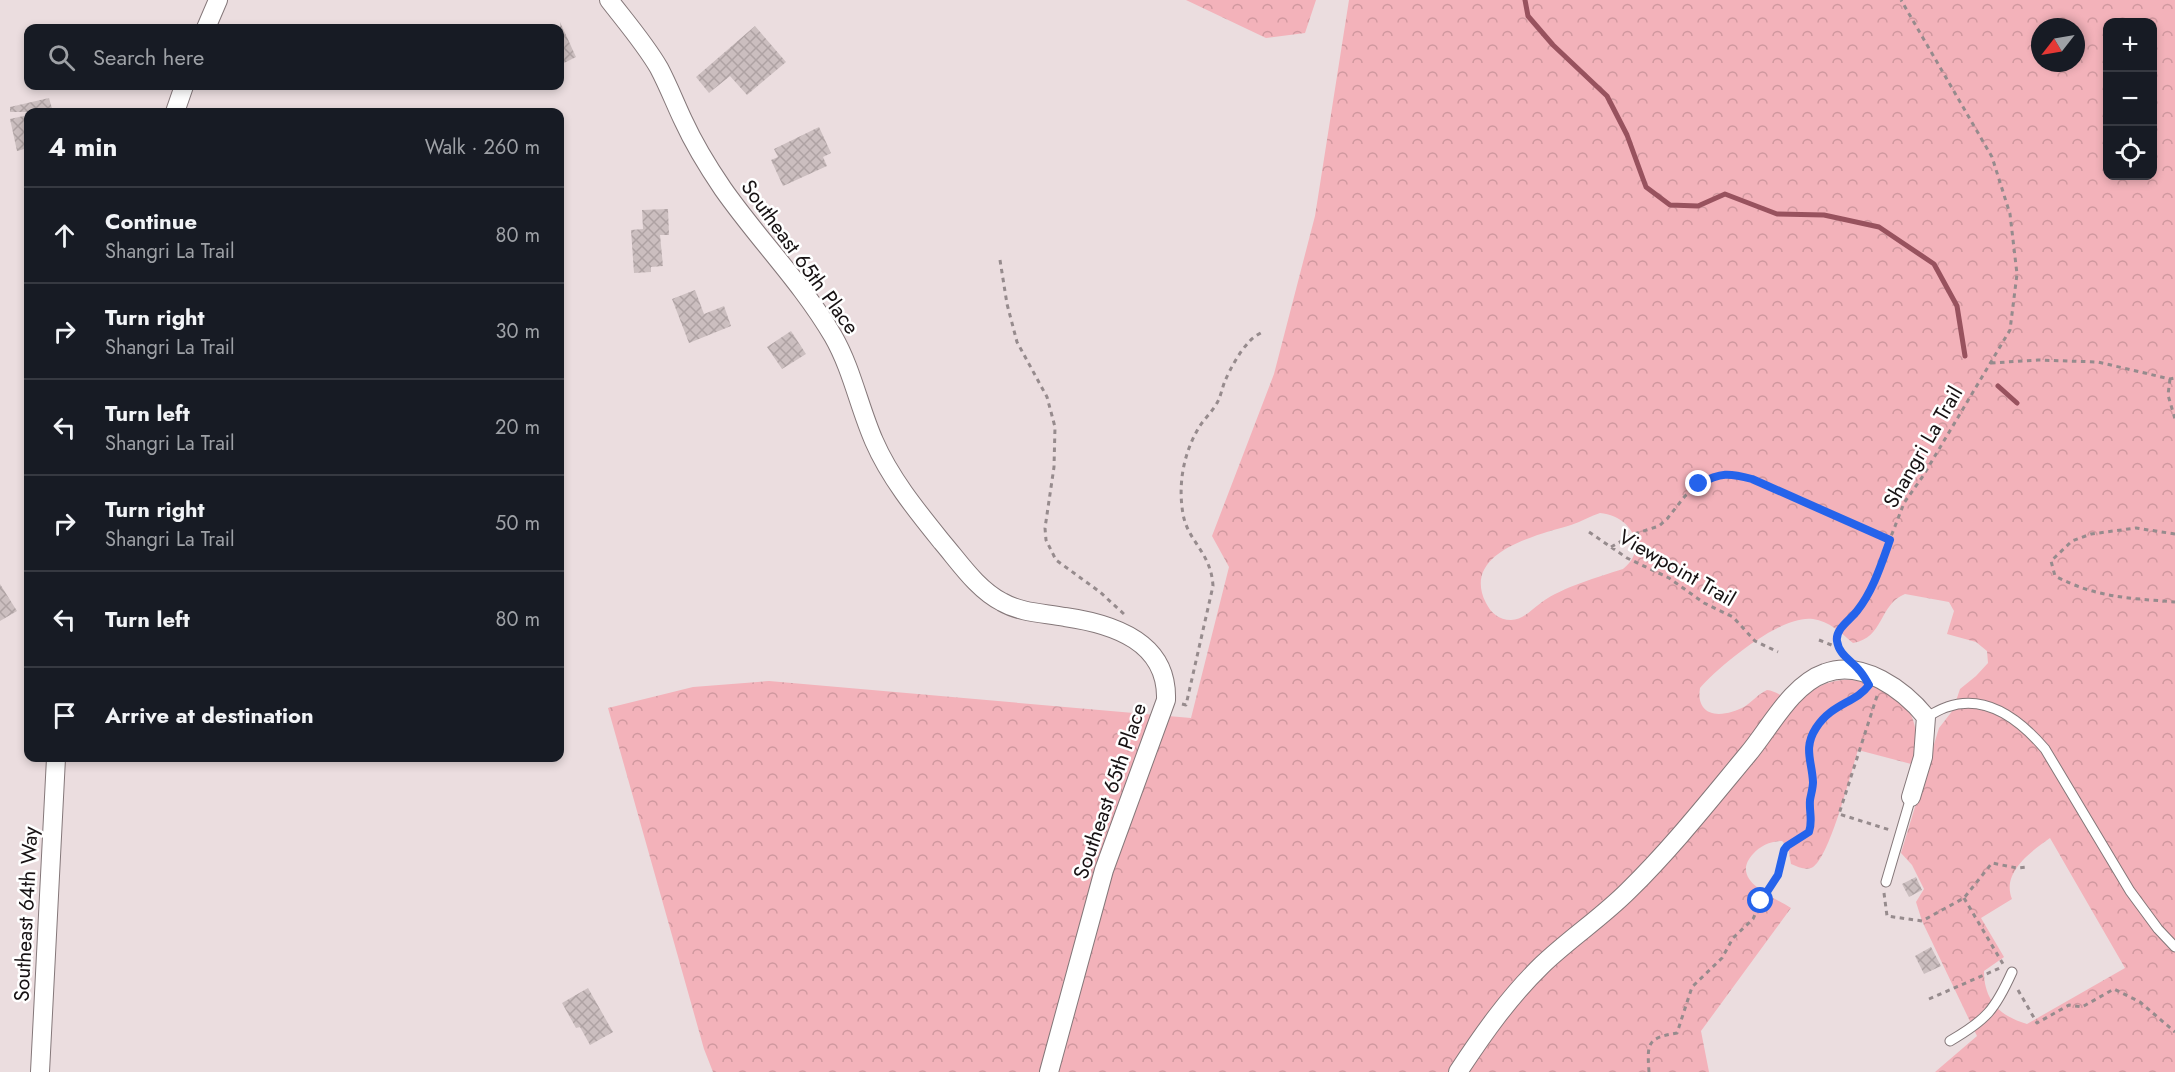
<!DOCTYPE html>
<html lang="en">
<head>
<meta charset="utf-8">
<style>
  body { margin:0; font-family:Jost,sans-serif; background:#242831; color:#f1f3f6 }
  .controls { position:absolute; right:18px; top:18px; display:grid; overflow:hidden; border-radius:12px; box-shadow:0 3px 9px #0003 }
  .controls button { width:54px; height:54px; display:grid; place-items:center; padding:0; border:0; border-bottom:2px solid #363941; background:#171b24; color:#f1f3f6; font:30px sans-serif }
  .compass { position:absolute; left:2031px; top:18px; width:54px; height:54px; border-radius:50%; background:#171b24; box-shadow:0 3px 9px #0003; rotate:239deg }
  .stop { position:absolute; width:18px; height:18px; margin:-14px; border:4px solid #2563eb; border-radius:50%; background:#fff }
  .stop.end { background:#2563eb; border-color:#fff; box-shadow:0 2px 6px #0008 }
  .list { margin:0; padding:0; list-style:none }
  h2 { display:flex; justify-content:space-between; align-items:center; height:78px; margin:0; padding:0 24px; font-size:26px }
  h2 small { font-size:20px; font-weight:400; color:#9ea1a6 }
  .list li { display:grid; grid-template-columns:39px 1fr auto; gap:18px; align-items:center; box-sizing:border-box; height:96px; padding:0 24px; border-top:2px solid #363941 }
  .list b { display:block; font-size:22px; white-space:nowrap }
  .list p { margin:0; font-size:20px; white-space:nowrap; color:#9ea1a6 }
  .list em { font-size:20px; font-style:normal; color:#9ea1a6 }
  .icon { flex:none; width:33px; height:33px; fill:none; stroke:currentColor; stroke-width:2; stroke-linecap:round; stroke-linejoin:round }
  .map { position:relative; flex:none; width:2175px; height:1072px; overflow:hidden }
  .search { position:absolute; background:#171b24; box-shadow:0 3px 9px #0003; left:24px; top:24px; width:540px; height:66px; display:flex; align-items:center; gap:15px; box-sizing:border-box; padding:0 21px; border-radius:12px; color:#9ea1a6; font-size:22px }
  .panel { position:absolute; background:#171b24; box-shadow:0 3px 9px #0003; left:24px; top:108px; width:540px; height:654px; border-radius:12px }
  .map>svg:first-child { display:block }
  .forest { fill:url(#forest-crowns); fill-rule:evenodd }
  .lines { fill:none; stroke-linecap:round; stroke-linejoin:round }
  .stream { stroke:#98525e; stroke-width:5 }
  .building { fill:url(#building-cross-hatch) }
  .lane-casing { stroke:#847779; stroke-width:11 }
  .street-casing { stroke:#847779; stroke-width:20 }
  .path { stroke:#968b8d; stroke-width:3; stroke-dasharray:4.5 4.5; stroke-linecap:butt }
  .lane { stroke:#fff; stroke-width:9 }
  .street { stroke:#fff; stroke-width:18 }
  .route { stroke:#2563eb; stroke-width:8 }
  .labels { text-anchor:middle; stroke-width:5; stroke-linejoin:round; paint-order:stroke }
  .street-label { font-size:21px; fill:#171213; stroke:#fff }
</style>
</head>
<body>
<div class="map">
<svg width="2175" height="1072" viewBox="0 0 2175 1072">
  <defs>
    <pattern id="forest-crowns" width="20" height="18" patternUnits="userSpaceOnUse" patternTransform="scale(1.5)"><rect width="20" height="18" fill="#f3b2ba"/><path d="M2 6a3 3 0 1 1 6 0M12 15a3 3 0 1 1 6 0" fill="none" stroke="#d0989f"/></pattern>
    <pattern id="building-cross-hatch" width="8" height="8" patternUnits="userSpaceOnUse" patternTransform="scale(1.5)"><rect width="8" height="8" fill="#cbbebf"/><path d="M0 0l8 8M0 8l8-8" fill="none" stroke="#aea2a3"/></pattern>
  </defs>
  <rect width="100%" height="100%" fill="#ebdddf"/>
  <path class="forest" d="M1186 0H1316L1305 33 1266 38Z
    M1349 0H2175V1072H1935L1977 1036 1922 921 1916 902 1924 889 1912 865 1901 853 1939 728 1953 710 1960 689 1976 676 1988 663 1987 651 1976 642 1947 634 1954 611 1949 602 1905 594C1879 604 1884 638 1853 643 1841 633 1829 621 1813 619 1782 614 1720 665 1700 688 1699 695 1699 701 1703 707 1712 719 1732 713 1744 707 1752 702 1758 694 1767 690 1778 691 1787 701 1799 704 1808 688 1834 678 1852 680 1861 681 1871 685 1879 689 1889 693 1899 697 1906 706 1919 725 1917 744 1915 765L1858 750C1851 772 1830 856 1813 867 1807 871 1798 867 1791 864L1788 847 1782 841C1771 841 1760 846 1753 854 1729 880 1772 896 1791 908L1701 1031 1709 1072H713L704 1049 608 708 693 687 769 681 1191 718 1229 567 1212 536 1274 374 1315 216ZM2108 22H2152V176H2108ZM2040 27H2076V63H2040ZM1600 513C1630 515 1650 548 1623 569 1598 577 1563 587 1542 602 1532 609 1523 620 1511 620 1499 620 1491 613 1486 603 1460 552 1538 535 1571 525 1581 522 1590 516 1600 513ZM2050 838 2125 968 2027 1024C2000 1016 1984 1001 1984 971L2004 957 1981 918 2012 899C2001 872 2032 851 2050 838Z"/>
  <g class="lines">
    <path class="stream" d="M1525 0 1528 16 1553 45 1607 96 1627 135 1646 187 1670 205 1698 206 1725 194 1777 214 1824 215 1879 227 1934 264 1957 306 1965 356
      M1998 386 2017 403"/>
  </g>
  <path class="building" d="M560 22 576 57 560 65Z
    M755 26 786 62 747 95 730 76 709 93 696 77Z
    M49 98 53 112H10V107Z
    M28 115V148L17 151 10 119Z
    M819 127 831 153 823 157 827 166 783 186 771 160 778 157 774 149Z
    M668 209 669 235H660L663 266 651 267V272L634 273 631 230 643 229 642 210Z
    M695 290 704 314 724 306 731 326 689 343 672 299Z
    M791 331 806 354 782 369 767 347Z
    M0 584 17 611 0 621Z
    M1916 877 1922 890 1909 897 1902 884Z
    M1931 947 1941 966 1924 974 1915 956Z
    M588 988 613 1032 590 1045 580 1027 576 1028 562 1003Z"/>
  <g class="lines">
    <g class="lane-casing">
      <path id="lane" d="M1926 717C1933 714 1940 709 1947 707 1987 693 2021 721 2045 749L2130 891 2158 929 2175 947
        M1886 882 1911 797
        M1950 1041C1986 1020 1995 1010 2012 972"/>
    </g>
    <g class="street-casing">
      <path id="street" d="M609 0C626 22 645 44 659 68 668 85 675 103 683 120 694 144 708 167 723 189 758 239 802 283 833 336 852 369 859 407 874 441 890 478 917 511 942 542 960 563 977 589 1002 602 1021 613 1044 613 1065 617 1114 624 1168 642 1166 700L1104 870 1049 1072
        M206 28 218 0
        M175 112 184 86
        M40 1072 56 758
        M1458 1072C1483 1034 1509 997 1542 965 1569 939 1601 918 1628 891 1671 849 1709 801 1748 754 1770 728 1791 685 1825 673 1862 659 1904 690 1926 717L1923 757 1911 797"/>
    </g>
    <path class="path" d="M1000 260 1007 304 1017 342 1047 397 1055 427 1054 467 1045 528 1046 540 1056 560 1100 592 1125 615
      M1991 363 2038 360 2098 362 2170 379 2175 378
      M2170 379 2168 395 2175 419
      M1589 532 1627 558 1669 578 1704 603 1733 617 1755 641 1778 652
      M2175 534 2136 528 2091 534 2072 541 2051 561 2055 576C2097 598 2129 598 2175 602
      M1611 547 1634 534 1659 526 1667 519 1685 496 1709 478 1720 474 1732 473 1752 479 1890 540
      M1819 640 1839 648
      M1843 654 1837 643 1839 631 1857 611 1873 583 1904 503 1923 476 2010 330 2017 274 2010 214 1992 157 1901 0
      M1877 696 1839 814 1890 830
      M1182 704 1186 705 1213 586C1211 552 1188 542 1183 514 1178 485 1183 455 1198 429 1203 420 1212 412 1217 403 1221 396 1222 388 1225 381 1230 369 1240 351 1249 342 1253 337 1259 334 1264 331
      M1884 893 1887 916 1922 921 1964 898 1992 863 2017 868 2027 867
      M1964 898 2003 964
      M2018 990 2037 1023 2069 1005 2082 1007 2114 989 2140 1002 2175 1032
      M1929 999 2000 968
      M1649 1072C1647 1043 1647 1038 1677 1033L1692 987 1722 958 1733 938 1753 919 1765 892 1778 875 1784 850 1809 833 1812 824 1810 805 1813 781 1808 750 1811 736 1821 721 1832 709 1864 690"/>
    <use href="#lane" class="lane"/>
    <use href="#street" class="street"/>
  </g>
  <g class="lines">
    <path class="route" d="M1699 484C1721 472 1729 473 1752 479L1890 540C1881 565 1873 591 1857 611 1850 620 1835 629 1837 641 1839 655 1851 660 1859 670 1863 674 1866 680 1869 685 1856 703 1832 703 1816 728 1803 748 1812 761 1813 782 1813 788 1811 794 1810 800 1809 812 1813 821 1809 832L1787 846 1784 850 1778 875 1761 901"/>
  </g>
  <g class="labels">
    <g class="street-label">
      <text transform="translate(800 257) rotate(54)" y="7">Southeast 65th Place</text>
      <text transform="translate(1923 447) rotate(-60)" y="7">Shangri La Trail</text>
      <text transform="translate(1677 568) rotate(30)" y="7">Viewpoint Trail</text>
      <text transform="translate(1110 791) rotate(-71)" y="7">Southeast 65th Place</text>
      <text transform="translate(26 914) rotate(-87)" y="7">Southeast 64th Way</text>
    </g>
  </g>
</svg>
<div class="controls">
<button>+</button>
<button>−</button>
<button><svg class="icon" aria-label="locate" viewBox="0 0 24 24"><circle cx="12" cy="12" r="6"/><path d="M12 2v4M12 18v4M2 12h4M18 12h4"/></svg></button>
</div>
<svg class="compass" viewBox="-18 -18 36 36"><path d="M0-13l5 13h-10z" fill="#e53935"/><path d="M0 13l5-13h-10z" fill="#9ea1a6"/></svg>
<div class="stop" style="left:1761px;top:901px"></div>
<div class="stop end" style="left:1699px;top:484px"></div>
<div class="search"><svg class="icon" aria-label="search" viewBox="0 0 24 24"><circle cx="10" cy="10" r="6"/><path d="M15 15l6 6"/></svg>Search here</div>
<section class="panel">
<h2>4 min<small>Walk · 260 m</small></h2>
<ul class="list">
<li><svg class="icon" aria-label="ahead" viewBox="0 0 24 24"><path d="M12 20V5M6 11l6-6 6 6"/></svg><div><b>Continue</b><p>Shangri La Trail</p></div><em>80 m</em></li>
<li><svg class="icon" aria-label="right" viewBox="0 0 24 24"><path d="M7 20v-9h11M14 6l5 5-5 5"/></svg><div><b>Turn right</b><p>Shangri La Trail</p></div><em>30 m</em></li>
<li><svg class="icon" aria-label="left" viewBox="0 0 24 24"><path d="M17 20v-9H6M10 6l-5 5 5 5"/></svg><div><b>Turn left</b><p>Shangri La Trail</p></div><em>20 m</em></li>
<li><svg class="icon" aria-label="right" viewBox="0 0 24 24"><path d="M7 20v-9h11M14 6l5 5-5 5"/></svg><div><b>Turn right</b><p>Shangri La Trail</p></div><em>50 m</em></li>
<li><svg class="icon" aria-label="left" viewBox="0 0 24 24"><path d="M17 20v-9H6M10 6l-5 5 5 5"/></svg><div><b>Turn left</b></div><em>80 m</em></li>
<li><svg class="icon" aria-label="arrive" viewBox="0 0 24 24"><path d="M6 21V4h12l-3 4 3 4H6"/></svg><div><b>Arrive at destination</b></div></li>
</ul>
</section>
</div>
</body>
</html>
